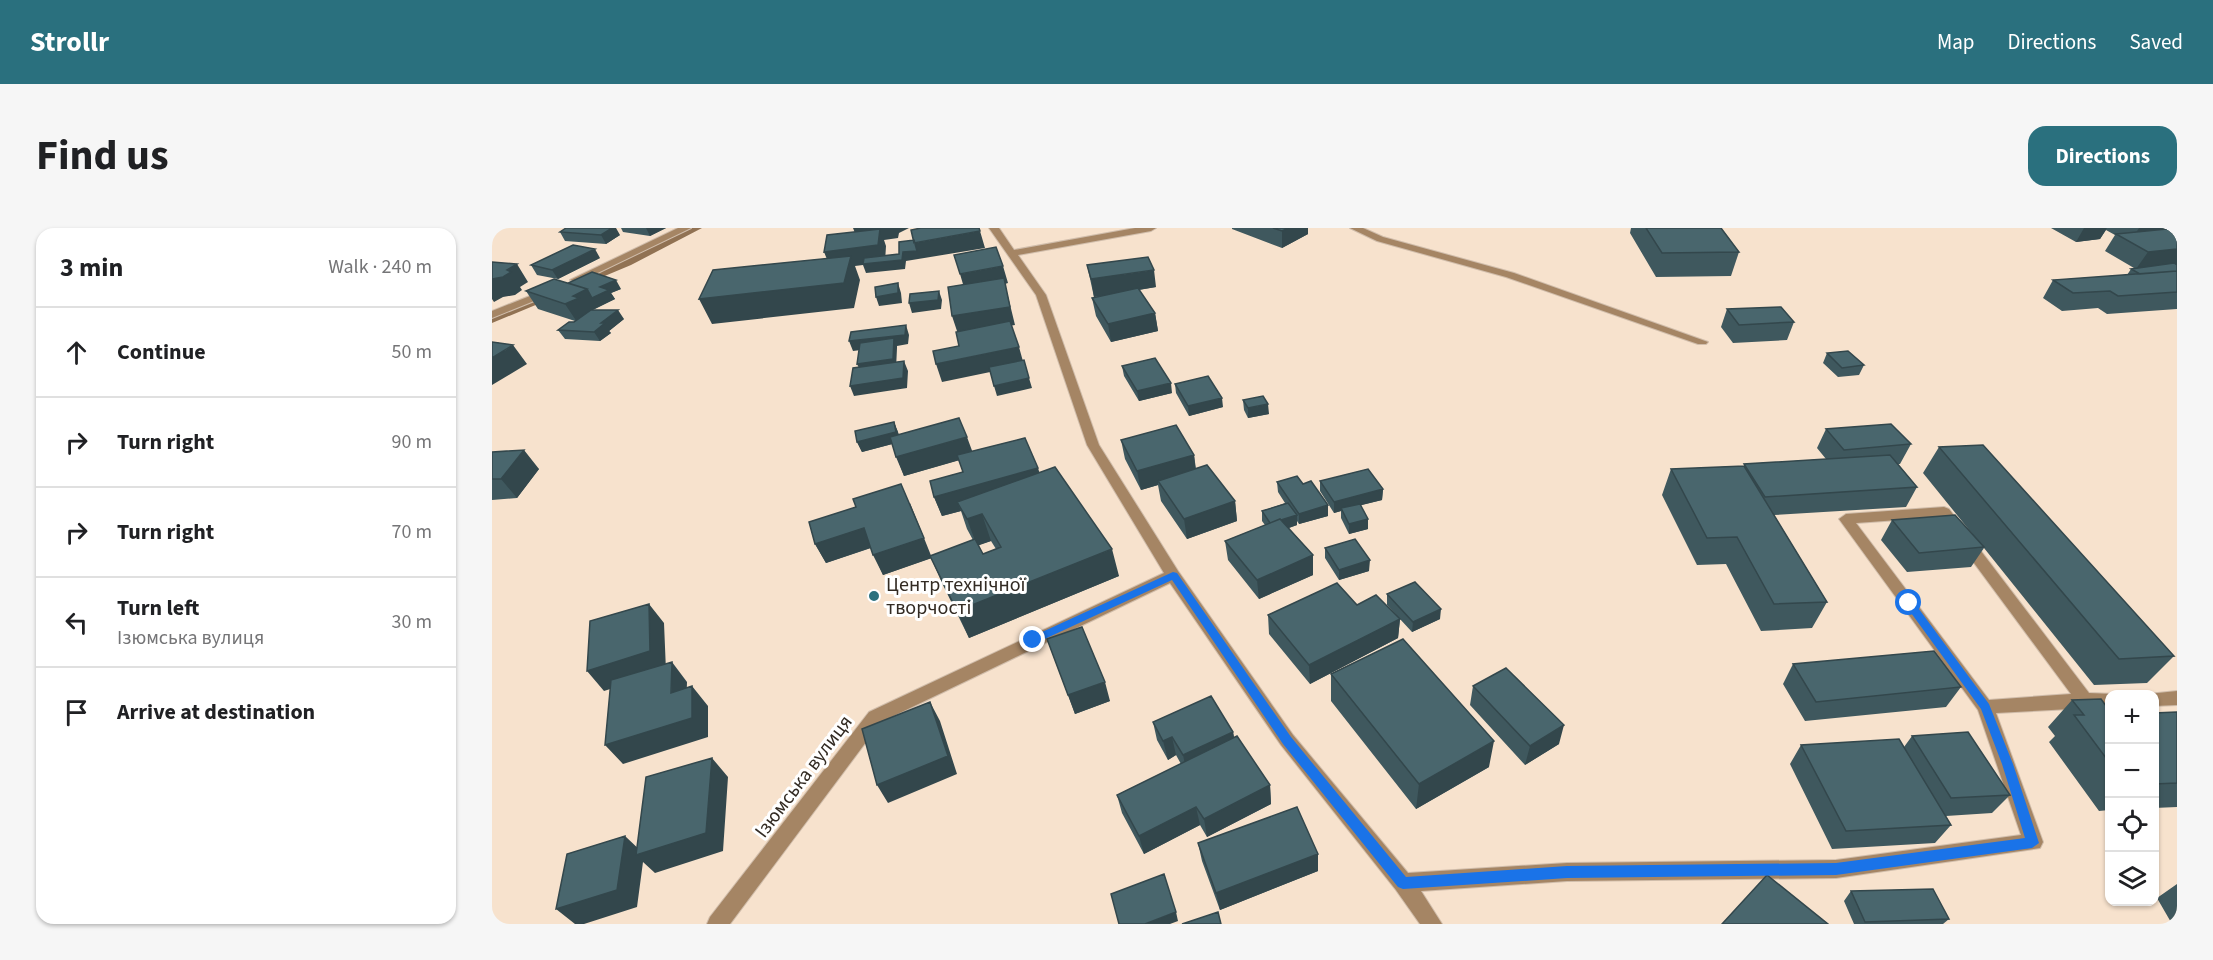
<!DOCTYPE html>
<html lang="en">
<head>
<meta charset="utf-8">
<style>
  body { margin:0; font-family:"Source Sans 3",sans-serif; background:#f6f6f6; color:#202124 }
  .controls { position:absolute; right:18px; bottom:18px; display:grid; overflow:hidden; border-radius:12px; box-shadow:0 2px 4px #0004 }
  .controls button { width:54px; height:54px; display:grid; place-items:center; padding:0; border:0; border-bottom:2px solid #e0e0e0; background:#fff; color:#202124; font:30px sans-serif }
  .stop { position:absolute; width:18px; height:18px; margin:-14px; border:4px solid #1a73e8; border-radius:50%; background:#fff }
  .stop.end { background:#1a73e8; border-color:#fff; box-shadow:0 2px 6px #0008 }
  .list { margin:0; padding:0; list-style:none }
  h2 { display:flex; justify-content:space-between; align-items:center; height:78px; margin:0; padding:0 24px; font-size:26px }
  h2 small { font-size:20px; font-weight:400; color:#757577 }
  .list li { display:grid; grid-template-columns:39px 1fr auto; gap:18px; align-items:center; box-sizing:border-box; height:90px; padding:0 24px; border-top:2px solid #e0e0e0 }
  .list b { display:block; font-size:22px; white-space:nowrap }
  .list p { margin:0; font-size:20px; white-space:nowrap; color:#757577 }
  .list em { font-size:20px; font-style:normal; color:#757577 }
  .icon { flex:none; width:33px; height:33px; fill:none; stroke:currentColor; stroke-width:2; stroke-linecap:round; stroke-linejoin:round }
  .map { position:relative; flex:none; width:1685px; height:696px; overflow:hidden; border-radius:18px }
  header { display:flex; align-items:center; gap:36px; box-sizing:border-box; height:84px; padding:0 30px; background:#2a707e; color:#fff }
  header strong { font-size:28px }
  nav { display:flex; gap:33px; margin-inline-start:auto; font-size:21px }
  .intro { display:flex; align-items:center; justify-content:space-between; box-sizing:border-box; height:144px; padding:0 36px }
  h1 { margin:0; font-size:42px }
  .button { padding:15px 27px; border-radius:18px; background:#2a707e; color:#fff; font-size:21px; font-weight:700 }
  main { display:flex; gap:36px; padding:0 36px }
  aside { flex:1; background:#fff; border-radius:18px; box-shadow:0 2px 4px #0004 }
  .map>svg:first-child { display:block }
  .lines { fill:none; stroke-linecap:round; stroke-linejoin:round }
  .stream { fill:#917253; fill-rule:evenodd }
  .minor-casing { stroke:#d0bdab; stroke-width:2 }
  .minor { fill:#a58564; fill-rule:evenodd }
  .wall { fill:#3f585e; fill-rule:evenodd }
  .shaded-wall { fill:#33474c }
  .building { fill:#49666d; stroke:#33474c; stroke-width:1.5 }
  .route { fill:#1a73e8 }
  .poi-dot { fill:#2a707e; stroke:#fff; stroke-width:2 }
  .labels { text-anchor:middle; stroke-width:6; stroke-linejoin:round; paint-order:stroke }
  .poi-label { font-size:20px; fill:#332b23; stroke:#fff; text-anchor:start }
  .street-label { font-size:20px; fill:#332b23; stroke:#fff }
</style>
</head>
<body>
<header>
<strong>Strollr</strong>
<nav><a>Map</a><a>Directions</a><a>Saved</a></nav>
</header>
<div class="intro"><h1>Find us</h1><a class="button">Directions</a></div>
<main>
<aside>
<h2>3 min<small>Walk · 240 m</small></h2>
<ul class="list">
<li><svg class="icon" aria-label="ahead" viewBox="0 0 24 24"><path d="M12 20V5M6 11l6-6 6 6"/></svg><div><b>Continue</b></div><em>50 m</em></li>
<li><svg class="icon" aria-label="right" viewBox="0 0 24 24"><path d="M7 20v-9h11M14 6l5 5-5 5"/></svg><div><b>Turn right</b></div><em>90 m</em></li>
<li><svg class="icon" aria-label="right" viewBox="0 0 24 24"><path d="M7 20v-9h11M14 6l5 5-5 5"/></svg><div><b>Turn right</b></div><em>70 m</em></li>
<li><svg class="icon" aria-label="left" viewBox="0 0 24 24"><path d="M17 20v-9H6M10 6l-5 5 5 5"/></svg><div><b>Turn left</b><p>Ізюмська вулиця</p></div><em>30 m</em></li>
<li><svg class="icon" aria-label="arrive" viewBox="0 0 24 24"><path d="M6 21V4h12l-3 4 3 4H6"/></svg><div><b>Arrive at destination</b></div></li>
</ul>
</aside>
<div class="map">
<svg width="1685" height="696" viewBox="0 0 1685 696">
  <rect width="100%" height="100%" fill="#f7e2cd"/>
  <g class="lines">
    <path class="stream" d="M200 0H210L139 37 96 55 89 53Z
      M55 66 59 69 58 71 0 95V89Z"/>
    <g class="minor-casing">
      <path id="minor" d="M186 0H199L87 54 78 52Z
        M497 0H507L522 22 643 0H664L659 3 526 27 554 67 607 217 686 343 801 507 916 645 1075 635 1344 632 1529 607 1486 482 1347 291 1354 286 1452 279 1457 281 1597 465 1622 466H1618V479L1504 485 1551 614 1548 620 1344 650 1075 653 929 663 950 696H928L904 662 789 517 678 355 389 494 238 696H215L218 689 377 484 672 345 595 217 544 67ZM1448 289 1579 466 1497 472 1364 295Z
        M858 0H871L891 9 1022 45 1216 114 1214 116H1206L1014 49 885 13Z
        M58 60 63 63 62 65 0 90V83Z
        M1685 463V477L1662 478V466H1656Z"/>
    </g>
    <use href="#minor" class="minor"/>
  </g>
  <path class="wall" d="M129 0H174L158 8 131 4Z
    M740 0H816V6L790 20 740 1Z
    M1139 0H1229L1247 24 1239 48 1164 49 1138 5Z
    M1559 0H1685V81L1615 86 1606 80 1570 83 1551 70 1561 52 1635 47 1639 41 1642 40 1613 23 1623 7 1614 2 1608 11 1584 14Z
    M68 4 128 7 114 16 73 13Z
    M108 30 66 51 45 47 39 37Z
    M595 37 664 59 647 62 663 85 666 103 619 114 604 88 600 70 611 67 602 69Z
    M76 55 129 61 119 65 123 71 101 82 132 91 117 103 119 105 108 113 73 111 66 102 83 93 46 81 34 63Z
    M1235 81 1302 94 1295 112 1241 115 1229 99Z
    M1335 125 1372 137 1367 147 1346 149 1331 135Z
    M630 138 680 165 647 173 632 148Z
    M683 156 731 179 697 188 684 165Z
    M751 172 777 186 756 190 752 182Z
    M402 194 407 207 480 223 548 245 627 348 477 410 450 355 439 330 391 347 379 320 334 335 323 316 317 294 439 328 481 312 475 301 469 283 450 288 442 269 471 244 467 232 412 248 400 216 370 224 365 214ZM499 313 504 321 491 326 486 317Z
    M1334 201 1419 216 1408 236H1406L1425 259 1414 279 1282 287 1335 374 1320 400 1269 403 1234 336 1205 337 1170 267 1179 241 1252 238V236L1334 231 1325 220Z
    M629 212 702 227 704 241 743 273 745 293 695 311 669 273 666 257 649 262 633 231Z
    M1447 219 1682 428 1655 455 1602 457 1492 320 1479 339 1415 344 1389 312 1400 292 1482 308 1431 245Z
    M0 224 47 241 25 270 0 272Z
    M828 253 891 261 890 272 869 277 876 301 857 306 849 290V283L842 285 828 263Z
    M785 254 836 288 807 296 805 293V297L797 300 821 327V347L767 371 736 332 733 313 773 297 770 293V283L793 275 786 264Z
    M833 320 877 343 847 352 833 330Z
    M895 366 948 391 920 404 895 377Z
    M776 387 908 391 906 410 818 456 777 406Z
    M555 411 618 473 583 486Z
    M1301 436 1469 459 1454 479 1313 493 1291 456Z
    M839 446 997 539 924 581 839 473Z
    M981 458 1067 516 1033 537 978 477Z
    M1580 472 1617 482V582L1607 583 1557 514 1563 508 1556 499Z
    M1685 484V579L1662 580V485Z
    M661 494 741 504 742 509 778 557 779 576 715 609 708 597 652 626 630 585 625 567 689 536 684 527 676 532 665 512Z
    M1420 508 1518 567 1500 585 1454 588 1459 597 1443 615 1340 621 1298 536 1309 517 1412 519Z
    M706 615 826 626V643L728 682 710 633Z
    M1685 656V696H1680L1665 670Z
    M1359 663 1457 691 1451 696H1362L1352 673Z"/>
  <path class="shaded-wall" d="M120 0H124L128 7 114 16 109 7Z
    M154 0H174L158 8Z
    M361 0H417L407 5 406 10 392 12 394 18 393 34 411 24 422 15 488 3 493 20 414 33 413 41 374 45 371 37 363 38 368 52 362 80 220 96 207 71 339 41 332 24 367 15Z
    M796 0H816V6L790 20V3Z
    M1592 0H1615L1608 11 1584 14Z
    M1647 0H1685L1638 14Z
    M103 21 108 30 66 51 60 42Z
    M1685 21V37L1644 41 1656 24Z
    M25 36 36 54 28 59 30 62 23 67 11 69 2 74 0 71V51Z
    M511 38 516 55 513 56 523 97 466 106 460 88 473 63 468 46Z
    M662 42 664 59 602 69 599 51Z
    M124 52 129 61 119 65 123 71 96 84 85 94 73 76 81 68 95 61 108 59Z
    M406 55 409 65 410 75 387 78 384 69Z
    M447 63 450 72 449 81 420 85 417 75Z
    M126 82 132 91 117 103 119 105 108 113 102 104 109 95Z
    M663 85 666 103 619 114 616 96Z
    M414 97 417 107 416 116 405 118V120L404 141 370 146 365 136 401 118 361 123 357 113Z
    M6 114 12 123 21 117 35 136 0 157V117Z
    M527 119 532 137 450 154 444 136Z
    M412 133 416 143 415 160 362 168 358 158Z
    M537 150 540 160 505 168 502 158Z
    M679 155 680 165 647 173 645 163Z
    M730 170 731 179 697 188 696 178Z
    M776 176 777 186 756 190V180Z
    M402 194 406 204 408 214 370 224 365 214Z
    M475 209 482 228 412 248 404 229Z
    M32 222 47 241 25 270 9 251Z
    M702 227 704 246 666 253V257L649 262 645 243Z
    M546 240 552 259 465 274 469 283 450 288 442 269Z
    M891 261 890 272 850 282 849 280V283L842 285V274Z
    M743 273 745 293 695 311 692 291Z
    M418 275 440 330 391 347 381 327Z
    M836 277V288L807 296V286Z
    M490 286 499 313 485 318 475 291Z
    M805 287V297L779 306 778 296Z
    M876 291V301L857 306V296Z
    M372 300 381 319 334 335 323 316Z
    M620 321 627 348 477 410 465 383Z
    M821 327V347L767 371 765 352Z
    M878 332 877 343 847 352V342Z
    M157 376 172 395 174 443 112 463 95 443Z
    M949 381 948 391 920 404 921 394Z
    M908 391 906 410 818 456 817 437Z
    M180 434 195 454 194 484 179 465Z
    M613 454 618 473 583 486 576 467Z
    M200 458 216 478V509L131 536 113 517Z
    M438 474 448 493 465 546 396 575 385 557Z
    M1072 497 1067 516 1033 537 1038 518Z
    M741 504 744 522 695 546 691 527Z
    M680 509 684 527 676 532 671 513Z
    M1002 513 997 539 924 581 927 556Z
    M220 530 236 549 231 623 163 645 151 634 145 679 92 696H83L64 681 133 608 151 625Z
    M778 557 779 576 715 609 712 591Z
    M704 579 708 597 652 626 647 608Z
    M826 626V643L728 682 724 665Z
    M684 684 686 693 678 696H653Z"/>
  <path class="building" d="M74 0H120L109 7 68 4Z
    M429 0H487L488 3 422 15 419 2Z
    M781 0H796L790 3Z
    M1154 0H1229L1247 24 1170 25Z
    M1685 0V21L1656 24 1624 6Z
    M388 1 386 17 332 24 335 7Z
    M422 12 425 23 411 24 410 32 371 36 372 30 407 26V14Z
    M81 17 103 21 60 42 39 37Z
    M504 19 511 38 468 46 462 27Z
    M359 28 352 55 207 71 221 42Z
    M656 29 662 42 599 51 595 37Z
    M0 34 25 36 15 42 19 44 11 49 0 51Z
    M1682 35 1685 37V43L1648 46 1639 41Z
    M1685 43V64L1626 68 1618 63 1581 65 1561 52Z
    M100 44 124 52 108 59 117 62 100 70 95 61 76 55Z
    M512 50 518 79 460 88 456 59Z
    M62 51 95 61 81 68 87 70 73 76 34 63Z
    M406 55V65L384 69 383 59Z
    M646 60 663 85 616 96 600 70Z
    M447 63 446 72 417 75 418 66Z
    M1289 79 1302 94 1247 97 1235 81Z
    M99 82H126L109 95H113L102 104 66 102 77 94H82Z
    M518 93 527 119 444 136 441 123 467 118 464 104Z
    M414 97 413 107 357 113 359 104Z
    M402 110 401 131 365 136 368 115Z
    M0 114 21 117 0 130Z
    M1356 123 1372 137 1350 140 1335 125Z
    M663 130 679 155 645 163 630 138Z
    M532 132 537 150 502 158 497 139Z
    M412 133 411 150 358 158 361 140Z
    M716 148 730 170 696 178 683 156Z
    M771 168 776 176 756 180 751 172Z
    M467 190 475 209 404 229 398 209Z
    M402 194 404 204 365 214 363 203Z
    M1399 196 1419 216 1352 222 1334 201Z
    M684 197 702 227 645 243 629 212Z
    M533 210 546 240 442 269 438 253 471 244 465 227Z
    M1491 217 1682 428 1627 431 1447 219Z
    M32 222 9 251H0V224Z
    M1398 227 1425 259 1273 269 1252 236Z
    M715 237 743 273 692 291 666 253Z
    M1252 238 1335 374 1282 376 1245 309 1215 310 1179 241Z
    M563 239 620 321 465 383 438 328 483 311 491 326 509 319 490 286 475 291 465 274Z
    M876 241 891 261 842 274 828 253Z
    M805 248 811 256 819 253 836 277 807 286 785 254Z
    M409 256 432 310 381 327 372 300 323 316 317 294 364 279 361 271Z
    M796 275 805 287 789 292 788 291 778 295 770 283Z
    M868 276 876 291 857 296 849 280Z
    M1463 287 1492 319 1427 325 1400 292Z
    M788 291 821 327 765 352 733 313Z
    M863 311 878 332 847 342 833 320Z
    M923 354 949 381 921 394 895 366Z
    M845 355 865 377 884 367 908 391 817 437 776 387Z
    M157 376 158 423 95 443 98 393Z
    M590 399 613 454 576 467 555 411Z
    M911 411 1002 513 927 556 839 446Z
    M1442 423 1469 459 1324 474 1301 436Z
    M180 434 179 465 200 458V490L113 517 119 452Z
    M1014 440 1072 497 1038 518 981 458Z
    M719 468 741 504 691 527 680 509 671 513 661 494Z
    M1609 471 1617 482V534L1582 487H1592L1580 472Z
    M438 474 456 528 385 557 370 501Z
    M1685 484V555L1662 556V485Z
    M1476 504 1518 567 1459 570 1420 508Z
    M745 508 778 557 712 591 704 579 647 608 625 567Z
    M1407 511 1459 597 1354 603 1309 517Z
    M220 530 214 605 144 627 154 549Z
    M805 579 826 626 724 665 706 615Z
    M133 608 125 662 64 681 75 626Z
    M672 646 684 684 653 696H627L619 666Z
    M1275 647 1336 696H1230Z
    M1441 661 1457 691 1373 694 1359 663Z
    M726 684 729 696H690Z"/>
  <path class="route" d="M681 344 685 345 799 509 914 649 1075 638 1344 635 1533 610 1510 536 1489 481 1414 378V373H1421L1497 476 1521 536 1547 615 1540 620 1344 647 1075 650 911 661 906 659 791 516 680 352 544 415 541 416 535 412 537 410Z"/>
  <circle class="poi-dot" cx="382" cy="368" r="6"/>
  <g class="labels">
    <g class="poi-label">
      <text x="394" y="363">Центр технічної<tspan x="394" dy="23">творчості</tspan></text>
    </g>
    <g class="street-label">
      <text transform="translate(311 548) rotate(-53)" y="7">Ізюмська вулиця</text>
    </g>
  </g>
</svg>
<div class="controls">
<button>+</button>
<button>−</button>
<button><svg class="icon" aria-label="locate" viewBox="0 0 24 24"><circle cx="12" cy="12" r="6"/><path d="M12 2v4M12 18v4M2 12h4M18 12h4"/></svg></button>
<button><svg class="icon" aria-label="layers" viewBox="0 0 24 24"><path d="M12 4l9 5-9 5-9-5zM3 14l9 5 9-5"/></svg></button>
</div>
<div class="stop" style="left:1417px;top:375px"></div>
<div class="stop end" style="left:541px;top:412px"></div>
</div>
</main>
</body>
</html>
